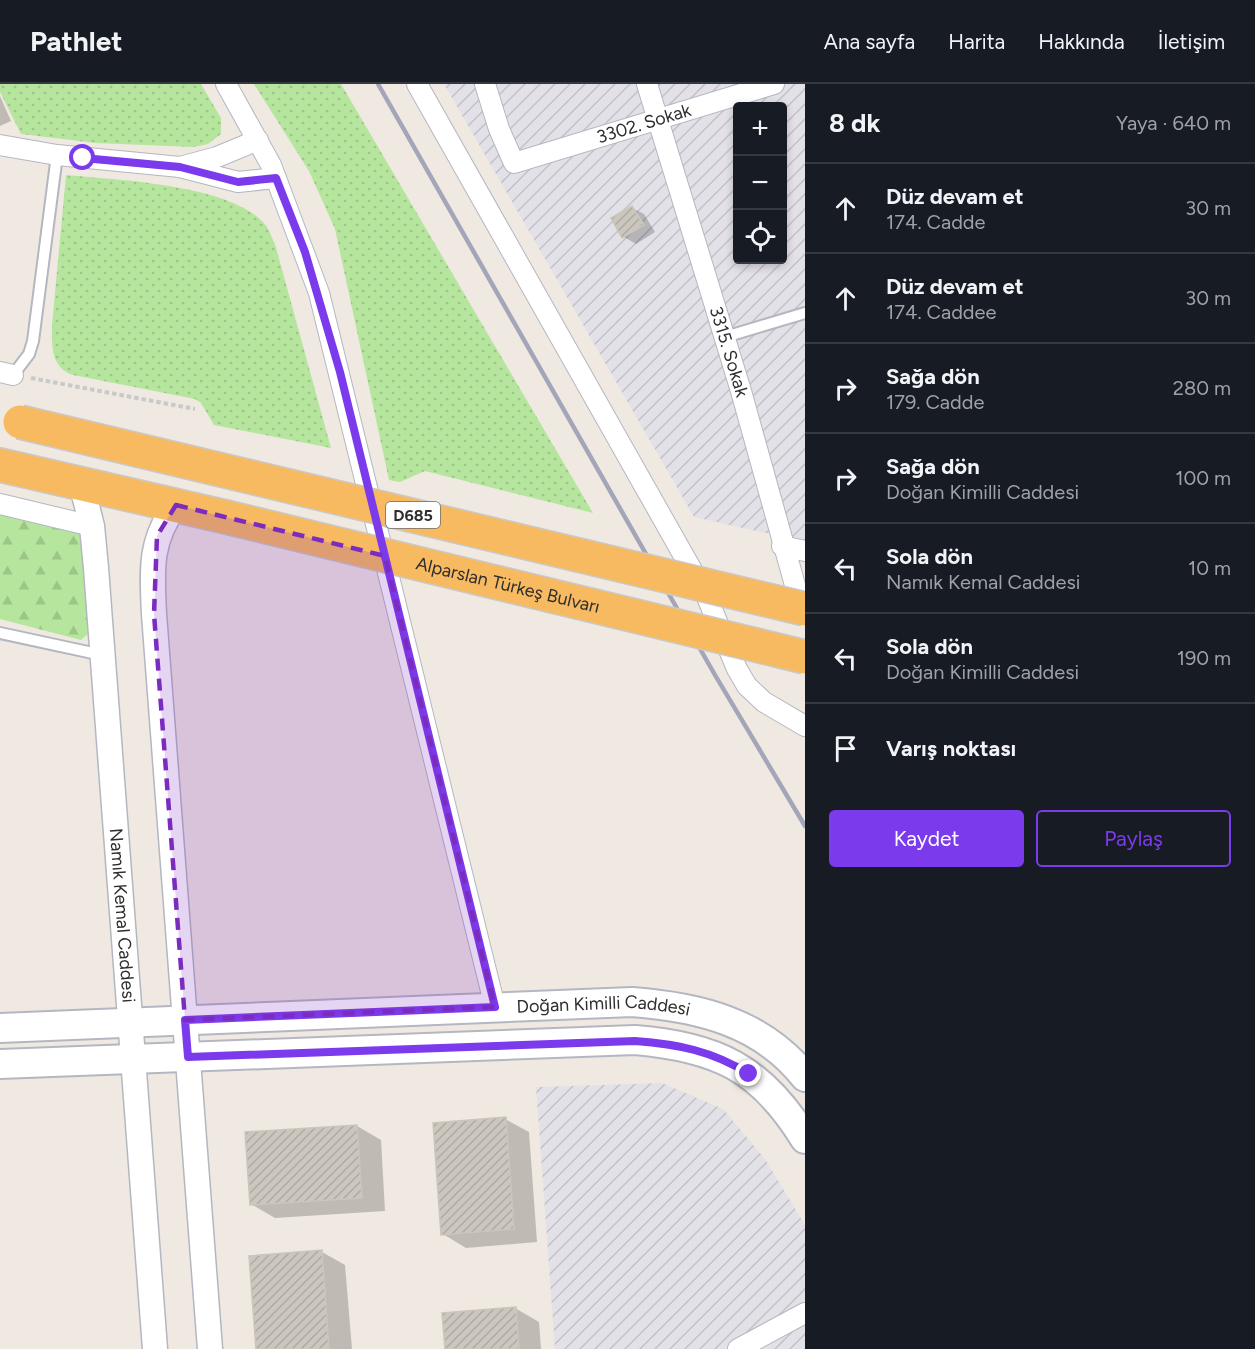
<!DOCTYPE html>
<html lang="tr">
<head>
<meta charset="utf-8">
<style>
  body { margin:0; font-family:Figtree,sans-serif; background:#242831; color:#f1f3f6 }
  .controls { position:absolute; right:18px; top:18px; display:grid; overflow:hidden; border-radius:6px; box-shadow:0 3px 9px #0003 }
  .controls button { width:54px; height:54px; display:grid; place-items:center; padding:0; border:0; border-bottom:2px solid #363941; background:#171b24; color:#f1f3f6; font:30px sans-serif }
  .stop { position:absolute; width:18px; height:18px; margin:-14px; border:4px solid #7c3aed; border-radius:50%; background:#fff }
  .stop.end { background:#7c3aed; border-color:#fff; box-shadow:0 2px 6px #0008 }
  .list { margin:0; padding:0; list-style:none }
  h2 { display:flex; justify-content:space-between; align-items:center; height:78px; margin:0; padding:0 24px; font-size:26px }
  h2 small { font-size:20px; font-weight:400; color:#9ea1a6 }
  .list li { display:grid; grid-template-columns:39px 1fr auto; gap:18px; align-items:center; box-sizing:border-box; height:90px; padding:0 24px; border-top:2px solid #363941 }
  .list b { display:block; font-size:22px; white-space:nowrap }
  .list p { margin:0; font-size:20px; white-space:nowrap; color:#9ea1a6 }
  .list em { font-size:20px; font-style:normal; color:#9ea1a6 }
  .actions { display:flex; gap:12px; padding:18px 24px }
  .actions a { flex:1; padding:14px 0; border:2px solid #7c3aed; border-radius:6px; text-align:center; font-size:21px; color:#7c3aed }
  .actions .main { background:#7c3aed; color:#fff }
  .icon { flex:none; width:33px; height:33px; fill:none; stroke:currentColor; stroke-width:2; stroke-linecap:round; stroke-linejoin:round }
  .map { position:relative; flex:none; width:805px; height:1265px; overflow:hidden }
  header { display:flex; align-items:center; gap:36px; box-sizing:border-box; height:84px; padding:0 30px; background:#171b24; border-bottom:2px solid #363941 }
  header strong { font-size:28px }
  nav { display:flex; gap:33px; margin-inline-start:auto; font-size:21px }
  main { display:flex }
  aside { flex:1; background:#171b24 }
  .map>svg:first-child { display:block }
  .industrial { fill:url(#industrial-furrows); fill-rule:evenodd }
  .grass { fill:url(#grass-dots) }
  .forest { fill:url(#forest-firs) }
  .shadow { fill:#0003 }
  .building { fill:url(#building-hatch); stroke:#cbc5ba; stroke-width:1.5 }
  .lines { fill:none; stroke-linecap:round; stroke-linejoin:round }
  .service-casing { stroke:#b4b7c1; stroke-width:14 }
  .minor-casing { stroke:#b4b7c1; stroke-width:22 }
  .tertiary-casing { stroke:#b4b7c1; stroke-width:27 }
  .secondary-casing { stroke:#b4b7c1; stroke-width:32 }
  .trunk-casing { stroke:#c9c9c9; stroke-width:36 }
  .path { stroke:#c9c9c9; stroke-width:4; stroke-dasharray:4.5 3; stroke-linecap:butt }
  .service { stroke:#fff; stroke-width:10 }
  .minor { stroke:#fff; stroke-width:20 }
  .tertiary { stroke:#fff; stroke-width:24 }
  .secondary { stroke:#fff; stroke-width:28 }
  .trunk { stroke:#f8ba60; stroke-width:33 }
  .rail { stroke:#a3a6b8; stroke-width:4.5 }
  .trunk-bridge-casing { stroke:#c9c9c9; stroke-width:36; stroke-linecap:butt }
  .trunk-bridge { stroke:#f8ba60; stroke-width:33 }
  .route { stroke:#7c3aed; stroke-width:8 }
  .marked { fill:#7b2cbf; fill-opacity:0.2; stroke:#7b2cbf; stroke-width:4.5; stroke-dasharray:12 8; stroke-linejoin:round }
  .labels { text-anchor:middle; stroke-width:6; stroke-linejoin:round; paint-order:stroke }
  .shield { fill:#fff; stroke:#6d6d6d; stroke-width:1.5 }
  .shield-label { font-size:16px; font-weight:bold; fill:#2e2e2e }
  .street-label { font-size:18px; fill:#2e2e2e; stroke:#fff }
</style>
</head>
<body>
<header>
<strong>Pathlet</strong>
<nav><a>Ana sayfa</a><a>Harita</a><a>Hakkında</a><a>İletişim</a></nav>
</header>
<main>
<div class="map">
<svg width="805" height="1265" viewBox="0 0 805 1265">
  <defs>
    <pattern id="industrial-furrows" width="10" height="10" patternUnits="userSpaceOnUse" patternTransform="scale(1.5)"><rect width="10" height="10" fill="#e3e1e8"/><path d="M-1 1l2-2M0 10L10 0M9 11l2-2" fill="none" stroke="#c3c1c7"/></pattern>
    <pattern id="grass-dots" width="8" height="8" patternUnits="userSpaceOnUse" patternTransform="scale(1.5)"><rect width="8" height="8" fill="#b6e59e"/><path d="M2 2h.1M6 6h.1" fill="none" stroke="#9dc588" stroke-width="1.8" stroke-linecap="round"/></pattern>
    <pattern id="forest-firs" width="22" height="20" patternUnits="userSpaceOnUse" patternTransform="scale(1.5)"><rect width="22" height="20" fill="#b6e59e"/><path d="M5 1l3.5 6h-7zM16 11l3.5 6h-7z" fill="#9dc588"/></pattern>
    <pattern id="building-hatch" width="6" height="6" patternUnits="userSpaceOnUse" patternTransform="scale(1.5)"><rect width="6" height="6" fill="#cbc7bf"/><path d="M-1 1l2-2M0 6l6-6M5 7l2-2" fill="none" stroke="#afaba4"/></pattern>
  </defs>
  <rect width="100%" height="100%" fill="#efe9e1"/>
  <path class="industrial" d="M444 0H805V458L694 433ZM738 22H782V176H738Z
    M662 999 723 1025 765 1075 805 1141V1265H555L536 1003Z"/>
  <path class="grass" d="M0 0H201L221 34V50L208 60 193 63 96 59 21 50 0 8Z
    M254 0H341L593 429 425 387 400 398 389 396 335 145 309 87Z
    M66 91C116 96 236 100 267 143 270 148 272 155 275 160L331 364 214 341 201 319 195 315 73 291C50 283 52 261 52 241Z"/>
  <path class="forest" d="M0 430 82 448 89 549 81 556 0 535Z"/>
  <path class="shadow" d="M0 12 11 37 0 42Z
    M632 124 644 130 655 148 636 160 624 153 613 135Z
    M505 1035 529 1048 537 1158 466 1164 443 1150Z
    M357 1042 381 1056 385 1127 275 1134 251 1120Z
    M322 1168 345 1181 352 1265H257Z
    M515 1224 539 1238 541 1265H447Z"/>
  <path class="building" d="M632 122 644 141 622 154 611 134Z
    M506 1033 514 1145 441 1151 433 1039Z
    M357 1041 362 1114 250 1121 245 1048Z
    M322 1166 329 1265H256L249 1172Z
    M516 1223 519 1265H445L442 1229Z"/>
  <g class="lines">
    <g class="service-casing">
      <path id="service" d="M725 253 805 229
        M13 291 29 270 33 257 57 71
        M0 549 102 571"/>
    </g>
    <g class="minor-casing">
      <g id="minor">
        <path d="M226 0 271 81 319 209 495 923"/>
        <path d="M417 0 706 511 737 585 747 602 764 618 805 642"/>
        <path id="s1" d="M485 0 499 45 514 79 774 0"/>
        <path id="s2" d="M647 0 741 307 803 530"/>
        <path d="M0 61 57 71 180 83 238 98 276 94"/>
        <path d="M180 83 217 73 258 56"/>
        <path d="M0 288 13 291"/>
        <path d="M0 420 92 442"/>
        <path d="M782 462 805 467"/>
        <path d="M738 1265 805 1229"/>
      </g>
    </g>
    <g class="tertiary-casing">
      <g id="tertiary">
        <path id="s3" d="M81 399 92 442 96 484 155 1265"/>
        <path d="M176 421C149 457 152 487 154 530L210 1265"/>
      </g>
    </g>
    <g class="secondary-casing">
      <g id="secondary">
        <path id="s4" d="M0 944 632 918C698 923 762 938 805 993"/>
        <path d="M0 980 635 956C716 963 761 983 805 1055"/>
      </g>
    </g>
    <g class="trunk-casing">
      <path id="trunk" d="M0 381 226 433"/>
    </g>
    <path class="path" d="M31 294 195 325"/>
    <use href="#service" class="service"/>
    <use href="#minor" class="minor"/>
    <use href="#tertiary" class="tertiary"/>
    <use href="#secondary" class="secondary"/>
    <use href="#trunk" class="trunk"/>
    <path class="rail" d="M378 0 715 591 805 742"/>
    <g class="trunk-bridge-casing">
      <g id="trunk-bridge">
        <path d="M20 338 805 525"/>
        <path id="s5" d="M226 433 805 573"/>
      </g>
    </g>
    <use href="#trunk-bridge" class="trunk-bridge"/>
  </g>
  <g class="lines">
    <path class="route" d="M83 74 180 83 238 98 276 94 305 168 340 288 495 923 185 936 188 973 635 957C677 960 713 967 749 990"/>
  </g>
  <path class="marked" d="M176 421 385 472 495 923 185 936 154 530 157 452Z"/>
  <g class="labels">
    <rect class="shield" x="386" y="418" width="54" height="26" rx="4.5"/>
    <g class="shield-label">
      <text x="413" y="437">D685</text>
    </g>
    <g class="street-label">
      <text dy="6" stroke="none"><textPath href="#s1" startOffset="220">3302. Sokak</textPath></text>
      <text dy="6" stroke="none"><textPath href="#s2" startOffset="280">3315. Sokak</textPath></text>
      <text dy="6" stroke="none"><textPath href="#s5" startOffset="290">Alparslan Türkeş Bulvarı</textPath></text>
      <text dy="6" stroke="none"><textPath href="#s3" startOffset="435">Namık Kemal Caddesi</textPath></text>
      <text dy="6" stroke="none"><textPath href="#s4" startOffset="604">Doğan Kimilli Caddesi</textPath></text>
    </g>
  </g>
</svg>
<div class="controls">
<button>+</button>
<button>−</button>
<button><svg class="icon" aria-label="locate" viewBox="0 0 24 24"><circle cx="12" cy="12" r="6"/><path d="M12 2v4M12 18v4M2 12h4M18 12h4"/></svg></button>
</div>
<div class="stop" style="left:83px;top:74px"></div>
<div class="stop end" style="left:749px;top:990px"></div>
</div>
<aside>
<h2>8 dk<small>Yaya · 640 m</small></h2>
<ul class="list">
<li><svg class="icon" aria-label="ahead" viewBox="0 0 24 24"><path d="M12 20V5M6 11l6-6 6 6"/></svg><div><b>Düz devam et</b><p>174. Cadde</p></div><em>30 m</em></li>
<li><svg class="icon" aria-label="ahead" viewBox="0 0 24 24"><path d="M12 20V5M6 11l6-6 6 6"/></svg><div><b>Düz devam et</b><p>174. Caddee</p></div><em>30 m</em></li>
<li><svg class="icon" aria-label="right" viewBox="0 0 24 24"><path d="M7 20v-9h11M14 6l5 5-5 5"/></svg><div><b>Sağa dön</b><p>179. Cadde</p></div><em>280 m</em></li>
<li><svg class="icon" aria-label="right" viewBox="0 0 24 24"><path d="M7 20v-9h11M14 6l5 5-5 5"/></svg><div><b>Sağa dön</b><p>Doğan Kimilli Caddesi</p></div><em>100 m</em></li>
<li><svg class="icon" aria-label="left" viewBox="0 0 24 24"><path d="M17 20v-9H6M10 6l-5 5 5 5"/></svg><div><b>Sola dön</b><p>Namık Kemal Caddesi</p></div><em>10 m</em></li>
<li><svg class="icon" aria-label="left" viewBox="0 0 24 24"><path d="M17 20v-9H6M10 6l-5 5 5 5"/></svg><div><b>Sola dön</b><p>Doğan Kimilli Caddesi</p></div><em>190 m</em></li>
<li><svg class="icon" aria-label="arrive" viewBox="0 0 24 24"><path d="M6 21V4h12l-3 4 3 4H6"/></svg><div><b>Varış noktası</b></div></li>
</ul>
<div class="actions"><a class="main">Kaydet</a><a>Paylaş</a></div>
</aside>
</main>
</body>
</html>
